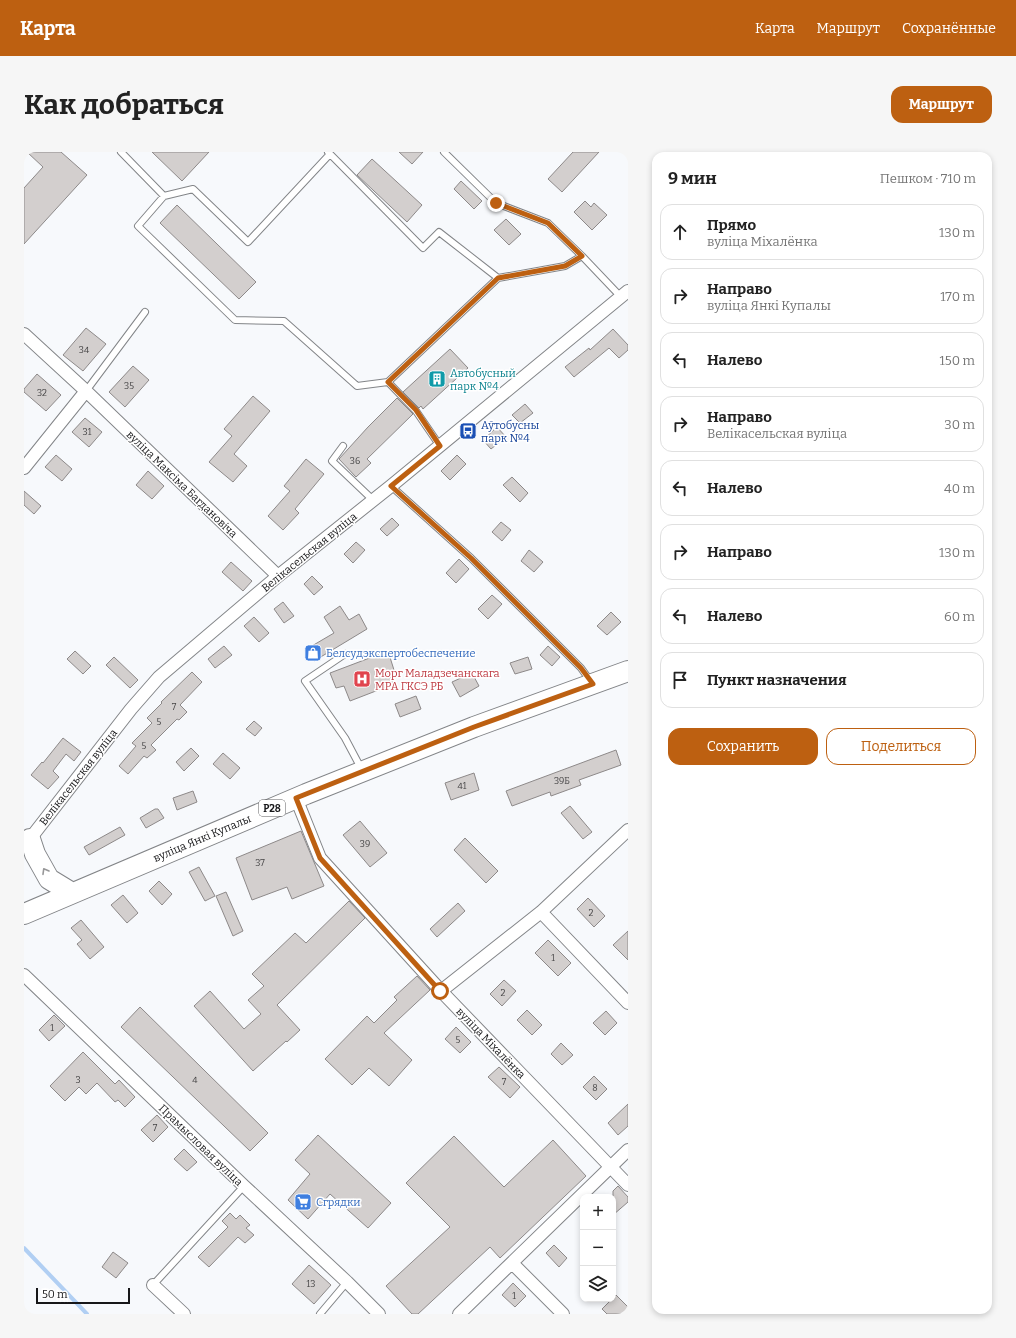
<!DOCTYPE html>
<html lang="ru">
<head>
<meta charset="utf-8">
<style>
  body { margin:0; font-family:Bitter,serif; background:#f6f6f6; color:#222 }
  .controls { position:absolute; right:12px; bottom:12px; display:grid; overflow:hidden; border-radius:8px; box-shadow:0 2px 6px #0003 }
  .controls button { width:36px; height:36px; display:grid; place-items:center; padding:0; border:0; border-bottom:1px solid #e0e0e0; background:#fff; color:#222; font:20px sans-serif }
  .scale { position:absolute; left:12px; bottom:10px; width:94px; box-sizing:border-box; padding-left:4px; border:2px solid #171719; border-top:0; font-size:11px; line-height:14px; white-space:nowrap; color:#171719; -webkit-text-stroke:3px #fff; paint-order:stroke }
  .stop { position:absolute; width:12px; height:12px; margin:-9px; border:3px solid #bd6011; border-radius:50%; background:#fff }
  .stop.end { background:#bd6011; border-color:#fff; box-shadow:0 1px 4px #0008 }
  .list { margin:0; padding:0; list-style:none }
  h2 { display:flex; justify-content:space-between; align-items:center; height:52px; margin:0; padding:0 16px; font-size:17px }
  h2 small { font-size:13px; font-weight:400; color:#767676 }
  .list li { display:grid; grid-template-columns:26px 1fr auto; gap:12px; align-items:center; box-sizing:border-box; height:56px; margin:0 8px 8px; padding:0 8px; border:1px solid #e0e0e0; border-radius:12px }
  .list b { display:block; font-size:15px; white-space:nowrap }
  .list p { margin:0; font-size:13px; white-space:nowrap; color:#767676 }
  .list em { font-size:13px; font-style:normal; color:#767676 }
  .actions { display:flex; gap:8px; padding:12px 16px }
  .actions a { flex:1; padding:9px 0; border:1px solid #bd6011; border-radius:12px; text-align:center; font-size:14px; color:#bd6011 }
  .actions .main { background:#bd6011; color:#fff }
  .icon { flex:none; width:22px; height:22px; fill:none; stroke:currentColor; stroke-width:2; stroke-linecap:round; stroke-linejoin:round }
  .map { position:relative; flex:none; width:604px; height:1162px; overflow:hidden; border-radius:12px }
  header { display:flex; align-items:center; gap:24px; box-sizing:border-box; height:56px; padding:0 20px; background:#bd6011; color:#fff }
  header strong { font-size:19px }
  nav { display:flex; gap:22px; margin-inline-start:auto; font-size:14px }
  .intro { display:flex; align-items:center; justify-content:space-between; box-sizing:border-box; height:96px; padding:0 24px }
  h1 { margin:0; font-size:28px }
  .button { padding:10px 18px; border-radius:12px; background:#bd6011; color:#fff; font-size:14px; font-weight:700 }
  main { display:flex; gap:24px; padding:0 24px }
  aside { flex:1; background:#fff; border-radius:12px; box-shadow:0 2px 6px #0003 }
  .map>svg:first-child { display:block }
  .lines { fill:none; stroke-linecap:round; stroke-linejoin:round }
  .stream { stroke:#b1cff3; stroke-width:4 }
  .building { fill:#d3cfce; stroke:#8d8989 }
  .service-casing { stroke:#838588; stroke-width:8 }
  .minor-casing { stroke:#838588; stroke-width:14 }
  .primary-casing { stroke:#838588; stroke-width:22 }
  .service { stroke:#fff; stroke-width:6 }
  .minor { stroke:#fff; stroke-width:12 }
  .primary { stroke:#fff; stroke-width:20 }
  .oneway { stroke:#979798 }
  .route { stroke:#bd6011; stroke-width:5 }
  .labels { text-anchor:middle; stroke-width:3; stroke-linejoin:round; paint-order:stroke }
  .number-label { font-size:9px; fill:#464546 }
  .shield { fill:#fff; stroke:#5d5d5e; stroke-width:1 }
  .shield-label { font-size:10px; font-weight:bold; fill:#171719 }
  .culture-label { font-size:11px; fill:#0d838f; stroke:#fff; text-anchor:start }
  .transit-label { font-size:11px; fill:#164399; stroke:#fff; text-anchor:start }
  .street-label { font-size:11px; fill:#171719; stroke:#fff }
  .shop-label { font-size:11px; fill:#366cbe; stroke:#fff; text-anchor:start }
  .health-label { font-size:11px; fill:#be3a42; stroke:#fff; text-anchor:start }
</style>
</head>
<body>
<header>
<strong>Карта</strong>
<nav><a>Карта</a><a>Маршрут</a><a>Сохранённые</a></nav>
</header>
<div class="intro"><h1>Как добраться</h1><a class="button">Маршрут</a></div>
<main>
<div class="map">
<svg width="604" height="1162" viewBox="0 0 604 1162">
  <rect width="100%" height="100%" fill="#f7f9fc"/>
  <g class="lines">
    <path class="stream" d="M0 1096 63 1162"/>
  </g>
  <path class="building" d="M3 0H37L63 23 0 92V36L19 15Z
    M128 0H185L158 29Z
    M375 0H399L388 12Z
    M549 0H575L538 40 524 27Z
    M348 7 398 53 383 70 333 23Z
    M437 29 458 49 450 57 430 37Z
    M561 49 567 55 570 51 583 63 568 78 550 60Z
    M153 53 232 130 215 147 136 71Z
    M482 67 497 82 485 93 470 78Z
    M62 176 82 192 59 219 39 203Z
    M589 177 604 193V198L595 206 585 196 550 225 541 215 565 196 566 198Z
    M426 197 444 216 399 257 397 254 395 256 379 240Z
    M109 214 125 228 101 255 85 240Z
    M13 222 37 243 22 259 0 240V237Z
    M229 244 246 259 210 302 223 314 209 330 185 310 208 284 200 277Z
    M373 246 389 262 343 307 347 311 332 325 315 307 344 275Z
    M501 252 509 261 496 271 488 263Z
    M61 266 78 280 65 295 48 280Z
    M473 275 482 285 467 297 459 288Z
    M32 303 48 317 38 329 21 315Z
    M433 303 442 312 426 328 417 319Z
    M282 307 300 322 271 357 275 361 259 378 244 364 266 339 260 334Z
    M124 319 140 334 128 347 112 333Z
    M488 325 504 341 496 350 479 333Z
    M0 339 17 354 10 362 0 353Z
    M368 366 375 373 363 384 356 377Z
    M477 370 487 378 478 389 468 380Z
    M332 390 341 398 329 411 320 402Z
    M505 398 519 410 510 420 497 409Z
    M435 407 445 417 432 431 422 421Z
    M207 410 228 429 219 439 198 420Z
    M288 424 299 435 290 443 280 432Z
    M468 443 478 452 464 467 454 457Z
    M259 450 270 464 260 471 250 457Z
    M316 454 325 468 335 462 343 477 290 509 281 498 310 481 300 465Z
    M587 460 597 470 583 483 573 474Z
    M230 465 245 481 235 490 220 474Z
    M200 494 208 503 191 516 184 507Z
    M524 494 536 505 528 514 516 503Z
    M51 499 67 514 59 522 43 507Z
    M364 499 370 518 365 521 370 532 326 549 320 534 312 536 306 521Z
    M90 505 114 528 106 536 82 513Z
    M504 505 508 517 491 522 486 511Z
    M168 520 178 530 156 553 163 560 155 568 153 567 127 593 132 598 123 606 120 604 104 622 95 614 112 594 108 591 128 571 123 566 138 551 137 550Z
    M448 521 455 534 436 545 428 530Z
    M392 544 397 557 376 565 371 552Z
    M230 569 238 576 231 584 222 577Z
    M39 586 57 600 50 609 42 602 29 619 35 625 24 637 7 623 18 610 19 611Z
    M167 596 175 604 160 619 152 610Z
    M592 598 597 613 555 628 557 633 527 644 526 640 488 654 482 639Z
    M199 601 216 616 206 627 189 612Z
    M450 621 455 638 427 648 421 631Z
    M169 639 173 650 153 658 149 646Z
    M546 654 568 680 559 687 537 661Z
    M131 657H134L140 666 122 676 116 666Z
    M336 669 363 701 346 715 319 683Z
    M96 675 101 683 65 703 60 695Z
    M277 679 300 734 268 747 263 735 228 748 212 706Z
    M441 686 474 719 462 731 430 698Z
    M175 715 191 744 181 749 165 720Z
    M135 729 148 742 138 753 125 739Z
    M202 740 219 779 209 784 192 744Z
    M99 743 114 761 103 771 87 753Z
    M564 746 581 764 570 775 553 757Z
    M325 749 341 766 253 853 276 878 263 890 262 889 229 919 170 854 186 839 220 877 237 862 224 848 240 834 228 822 271 781 282 791Z
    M434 751 441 759 413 785 406 777Z
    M57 768 80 795 66 807 53 792 58 788 47 776Z
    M604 779V808L589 793Z
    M524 788 547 811 534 824 511 801Z
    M393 824 406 838 360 881 388 908 365 934 345 916 328 933 301 907 343 864 350 871 373 848 370 845Z
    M480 828 492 839 478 854 466 842Z
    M116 855 244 981 226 999 97 875Z
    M503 858 518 873 508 883 493 868Z
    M582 859 593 871 581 883 569 871Z
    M30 863 41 874 25 889 15 878Z
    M432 875 447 890 436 901 421 887Z
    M537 891 549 903 538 913 527 902Z
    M59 900 91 932 95 928 111 945 101 955 94 948 91 950 73 931 62 942 55 935 41 949 26 934Z
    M475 915 496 935 486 946 464 925Z
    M570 924 583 937 572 948 559 935Z
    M604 952V974L594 983 584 971Z
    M133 963 144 975 129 990 117 978Z
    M294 983 367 1051 344 1076 306 1042 284 1067 264 1048 286 1022 271 1008Z
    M430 984 480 1035 529 988 562 1024 476 1106 466 1095 394 1162H388L362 1134 426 1075 382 1031Z
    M160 997 173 1010 163 1019 150 1007Z
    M594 1034 604 1045V1050L589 1063V1039Z
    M206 1061 212 1067 216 1063 226 1073 222 1076 230 1083 221 1091 214 1085 185 1115 174 1105 204 1075 198 1069Z
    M530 1093 543 1106 535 1115 522 1101Z
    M89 1100 104 1111 92 1126 78 1115Z
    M285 1113 307 1133 290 1152 268 1132Z
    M489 1131 502 1144 491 1155 478 1143Z
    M592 1143 604 1155V1156L598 1162H583L578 1157Z"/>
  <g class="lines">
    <g class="service-casing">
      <path id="service" d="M97 0 140 44 169 37 224 90 306 2 304 0
        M420 0 472 51 524 71 558 104
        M306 2 399 96 415 80 474 126
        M140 44 114 74 211 168 260 169 333 234 364 230
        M62 239 121 160
        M319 294 308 309 349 348
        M416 294 392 259 364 230 474 126 541 114 558 104 597 145
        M367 334 447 406 557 516 567 530
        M321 502 281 529 321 586 338 618
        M129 1133 220 1034
        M296 1162 323 1130"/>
    </g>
    <g class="minor-casing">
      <path id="minor" d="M0 182 62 239
        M0 316 62 239 254 424
        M272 646 296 706 417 839 604 1033
        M2 692 107 557 135 525 254 424 367 334 604 139
        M517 760 604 851
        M0 823 220 1034 323 1130 355 1162
        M417 839 517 760 604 678
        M488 1111 539 1162
        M129 1133 160 1162
        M435 1162 604 998"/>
    </g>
    <g class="primary-casing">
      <path id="primary" d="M6 687 11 702 25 727 48 741
        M0 762 282 642 450 575 604 519"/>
    </g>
    <use href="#service" class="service"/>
    <use href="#minor" class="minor"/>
    <use href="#primary" class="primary"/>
  </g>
  <defs><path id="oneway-chevron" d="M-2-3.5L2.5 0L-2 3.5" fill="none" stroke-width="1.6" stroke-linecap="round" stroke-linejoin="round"/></defs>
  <use class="oneway" href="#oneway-chevron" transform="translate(21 719) rotate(-120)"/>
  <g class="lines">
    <path class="route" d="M416 839 296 706 272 646 450 575 569 532 557 516 447 406 367 334 416 294 392 258 364 230 474 126 541 114 558 104 524 71 472 51"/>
  </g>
  <defs>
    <g id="building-square" transform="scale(0.9)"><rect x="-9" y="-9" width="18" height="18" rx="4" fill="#0f9aa8" stroke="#fff"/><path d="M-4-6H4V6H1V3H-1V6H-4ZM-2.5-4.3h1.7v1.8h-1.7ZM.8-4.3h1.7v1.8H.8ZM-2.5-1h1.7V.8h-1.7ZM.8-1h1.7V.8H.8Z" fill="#fff"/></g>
    <g id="bus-square" transform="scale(0.9)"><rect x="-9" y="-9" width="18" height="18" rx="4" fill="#1a4fb4" stroke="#fff"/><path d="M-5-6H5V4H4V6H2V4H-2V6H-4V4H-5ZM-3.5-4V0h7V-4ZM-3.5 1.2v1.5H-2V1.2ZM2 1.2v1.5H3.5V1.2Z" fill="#fff"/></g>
    <g id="shop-square" transform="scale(0.9)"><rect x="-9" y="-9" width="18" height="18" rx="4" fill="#3f7fe0" stroke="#fff"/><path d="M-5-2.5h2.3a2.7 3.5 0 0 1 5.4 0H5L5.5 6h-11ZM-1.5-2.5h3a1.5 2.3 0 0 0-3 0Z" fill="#fff"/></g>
    <g id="hospital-square" transform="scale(0.9)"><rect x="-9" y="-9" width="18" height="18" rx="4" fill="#e0444e" stroke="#fff"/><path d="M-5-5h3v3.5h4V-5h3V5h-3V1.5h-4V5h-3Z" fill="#fff"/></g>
    <g id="supermarket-square" transform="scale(0.9)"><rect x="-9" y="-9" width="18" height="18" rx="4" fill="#3f7fe0" stroke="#fff"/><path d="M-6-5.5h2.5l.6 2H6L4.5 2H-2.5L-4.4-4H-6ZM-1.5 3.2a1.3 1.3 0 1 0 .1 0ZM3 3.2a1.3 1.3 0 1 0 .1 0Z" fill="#fff"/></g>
  </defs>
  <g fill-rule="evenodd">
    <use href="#building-square" x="413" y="227"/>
    <use href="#bus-square" x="444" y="279"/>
    <use href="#shop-square" x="289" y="501"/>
    <use href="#hospital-square" x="338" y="527"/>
    <use href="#supermarket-square" x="279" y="1050"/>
  </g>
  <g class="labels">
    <g class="number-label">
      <text x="60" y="201">34</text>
      <text x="105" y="237">35</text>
      <text x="18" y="244">32</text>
      <text x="63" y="283">31</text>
      <text x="331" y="312">36</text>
      <text x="150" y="558">7</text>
      <text x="135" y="573">5</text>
      <text x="120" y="597">5</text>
      <text x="538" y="632">39Б</text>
      <text x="438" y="637">41</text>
      <text x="341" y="695">39</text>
      <text x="236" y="714">37</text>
      <text x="567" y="764">2</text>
      <text x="529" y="809">1</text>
      <text x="479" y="844">2</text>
      <text x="28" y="879">1</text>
      <text x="434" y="891">5</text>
      <text x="54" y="931">3</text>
      <text x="171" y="931">4</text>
      <text x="480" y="933">7</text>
      <text x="571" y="939">8</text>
      <text x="131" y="979">7</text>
      <text x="287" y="1135">13</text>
      <text x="490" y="1147">1</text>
    </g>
    <rect class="shield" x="235" y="648" width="26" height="16" rx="3"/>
    <g class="shield-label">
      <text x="248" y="660">Р28</text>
    </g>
    <g class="culture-label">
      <text x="426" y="225">Автобусный<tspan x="426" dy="13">парк №4</tspan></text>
    </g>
    <g class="transit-label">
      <text x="457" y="277">Аўтобусны<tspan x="457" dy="13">парк №4</tspan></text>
    </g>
    <g class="street-label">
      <text transform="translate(158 332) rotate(44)" y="4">вуліца Максіма Багдановіча</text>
      <text transform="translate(285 400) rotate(-39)" y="4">Велікасельская вуліца</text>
      <text transform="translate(54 625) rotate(-52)" y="4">Велікасельская вуліца</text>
      <text transform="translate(178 686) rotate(-23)" y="4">вуліца Янкі Купалы</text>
      <text transform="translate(467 891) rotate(46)" y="4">вуліца Міхалёнка</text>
      <text transform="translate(177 993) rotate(44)" y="4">Прамысловая вуліца</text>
    </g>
    <g class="shop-label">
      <text x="302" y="505">Белсудэкспертобеспечение</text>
      <text x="292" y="1054">Сгрядки</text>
    </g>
    <g class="health-label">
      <text x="351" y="525">Морг Маладзечанскага<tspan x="351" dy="13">МРА ГКСЭ РБ</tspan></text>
    </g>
  </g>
</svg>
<div class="controls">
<button>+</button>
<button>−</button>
<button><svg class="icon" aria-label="layers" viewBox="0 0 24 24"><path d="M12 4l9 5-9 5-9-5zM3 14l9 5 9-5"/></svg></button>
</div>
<div class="scale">50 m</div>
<div class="stop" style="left:416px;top:839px"></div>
<div class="stop end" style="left:472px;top:51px"></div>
</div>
<aside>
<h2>9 мин<small>Пешком · 710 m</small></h2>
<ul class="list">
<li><svg class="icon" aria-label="ahead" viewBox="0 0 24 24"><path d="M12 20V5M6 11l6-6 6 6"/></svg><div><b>Прямо</b><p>вуліца Міхалёнка</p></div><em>130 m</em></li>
<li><svg class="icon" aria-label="right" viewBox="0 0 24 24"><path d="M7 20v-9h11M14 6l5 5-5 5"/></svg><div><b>Направо</b><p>вуліца Янкі Купалы</p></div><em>170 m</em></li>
<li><svg class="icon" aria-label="left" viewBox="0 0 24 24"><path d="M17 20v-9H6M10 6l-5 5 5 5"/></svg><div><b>Налево</b></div><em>150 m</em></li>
<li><svg class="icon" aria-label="right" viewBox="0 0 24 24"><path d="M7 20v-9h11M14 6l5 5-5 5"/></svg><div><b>Направо</b><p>Велікасельская вуліца</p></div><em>30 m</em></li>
<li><svg class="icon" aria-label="left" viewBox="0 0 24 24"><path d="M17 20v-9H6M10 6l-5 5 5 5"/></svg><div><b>Налево</b></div><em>40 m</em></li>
<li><svg class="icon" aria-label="right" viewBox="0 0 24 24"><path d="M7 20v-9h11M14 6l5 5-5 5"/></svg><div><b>Направо</b></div><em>130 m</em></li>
<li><svg class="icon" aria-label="left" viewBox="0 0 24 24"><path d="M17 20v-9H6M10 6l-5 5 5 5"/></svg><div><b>Налево</b></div><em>60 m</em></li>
<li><svg class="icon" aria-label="arrive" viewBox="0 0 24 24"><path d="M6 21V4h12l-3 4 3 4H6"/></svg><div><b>Пункт назначения</b></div></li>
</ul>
<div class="actions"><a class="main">Сохранить</a><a>Поделиться</a></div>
</aside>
</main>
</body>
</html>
